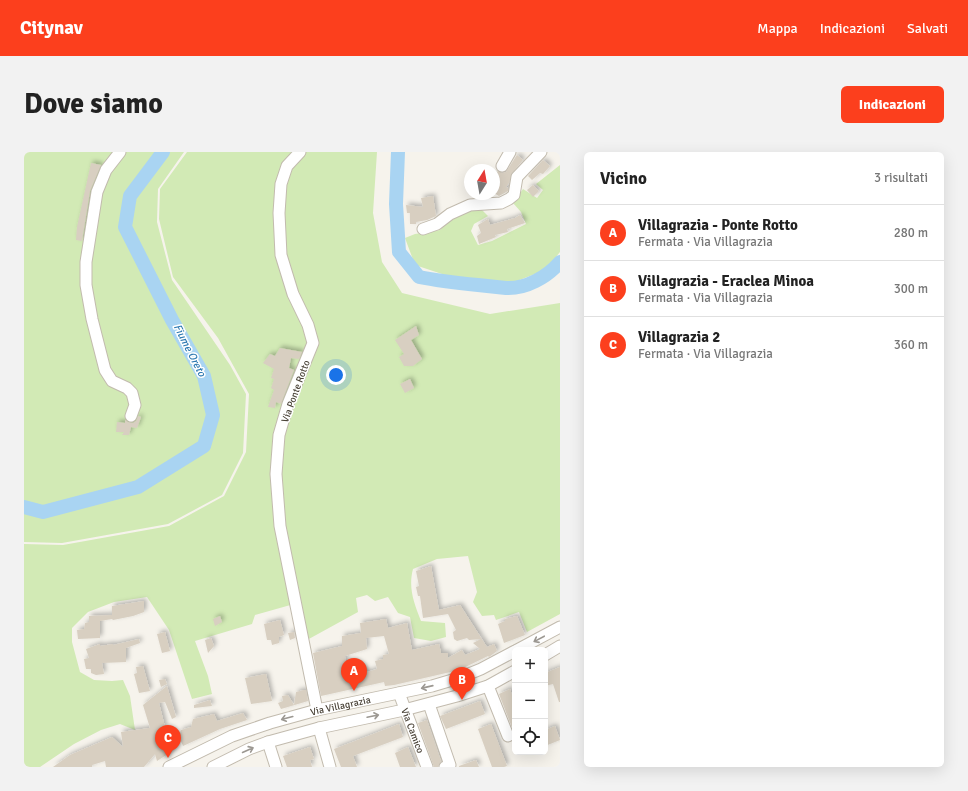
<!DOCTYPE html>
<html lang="it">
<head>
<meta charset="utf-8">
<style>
  body { margin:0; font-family:Signika,sans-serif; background:#f2f2f2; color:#222 }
  .controls { position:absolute; right:12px; bottom:12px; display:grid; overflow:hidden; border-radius:6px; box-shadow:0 4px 16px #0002 }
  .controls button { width:36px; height:36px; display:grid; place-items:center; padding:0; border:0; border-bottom:1px solid #e0e0e0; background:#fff; color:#222; font:20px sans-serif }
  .compass { position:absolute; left:440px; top:12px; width:36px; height:36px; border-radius:50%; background:#fff; box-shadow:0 4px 16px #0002; rotate:11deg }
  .you { position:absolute; left:312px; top:223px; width:14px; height:14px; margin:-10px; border:3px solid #fff; border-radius:50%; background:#1a73e8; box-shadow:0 0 0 6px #1a73e833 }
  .badge { display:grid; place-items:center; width:26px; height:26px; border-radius:50%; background:#fc3f1d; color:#fff; font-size:13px; font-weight:700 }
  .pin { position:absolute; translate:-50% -33px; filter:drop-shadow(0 1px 2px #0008) }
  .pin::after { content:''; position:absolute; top:21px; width:14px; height:12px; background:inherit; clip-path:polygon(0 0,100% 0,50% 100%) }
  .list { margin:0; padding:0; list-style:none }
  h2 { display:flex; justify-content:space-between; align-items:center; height:52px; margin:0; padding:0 16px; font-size:17px }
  h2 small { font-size:13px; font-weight:400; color:#767676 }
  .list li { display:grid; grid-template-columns:26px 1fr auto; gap:12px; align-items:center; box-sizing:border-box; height:56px; padding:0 16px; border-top:1px solid #e0e0e0 }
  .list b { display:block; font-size:15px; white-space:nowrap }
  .list p { margin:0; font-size:13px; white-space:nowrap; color:#767676 }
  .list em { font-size:13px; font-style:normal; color:#767676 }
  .icon { flex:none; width:22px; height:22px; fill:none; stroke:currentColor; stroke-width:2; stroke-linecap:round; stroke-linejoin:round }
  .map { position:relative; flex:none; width:536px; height:615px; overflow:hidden; border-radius:6px }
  header { display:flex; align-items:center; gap:24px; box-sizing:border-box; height:56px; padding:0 20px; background:#fc3f1d; color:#fff }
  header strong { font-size:19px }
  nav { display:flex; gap:22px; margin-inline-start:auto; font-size:14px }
  .intro { display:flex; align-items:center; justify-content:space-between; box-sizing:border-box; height:96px; padding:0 24px }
  h1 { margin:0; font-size:28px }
  .button { padding:10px 18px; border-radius:6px; background:#fc3f1d; color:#fff; font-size:14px; font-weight:700 }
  main { display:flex; gap:24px; padding:0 24px }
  aside { flex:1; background:#fff; border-radius:6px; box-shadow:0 4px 16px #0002 }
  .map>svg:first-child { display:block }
  .green { fill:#d2eab5 }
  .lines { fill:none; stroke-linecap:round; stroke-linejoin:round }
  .river { stroke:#a9d4f2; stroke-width:14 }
  .building { fill:#d8cfc1; fill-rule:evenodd; filter:url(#shadow) }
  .minor-casing { stroke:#c2bbae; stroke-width:13 }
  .minor { stroke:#fff; stroke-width:11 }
  .oneway { stroke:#9c9892 }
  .labels { text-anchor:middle; stroke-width:3; stroke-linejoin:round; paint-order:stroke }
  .street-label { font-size:10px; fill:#4b4439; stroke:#fff }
  .water-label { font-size:11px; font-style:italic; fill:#2e7ab2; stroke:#fff }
</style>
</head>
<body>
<header>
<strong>Citynav</strong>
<nav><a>Mappa</a><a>Indicazioni</a><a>Salvati</a></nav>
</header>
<div class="intro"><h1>Dove siamo</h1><a class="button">Indicazioni</a></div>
<main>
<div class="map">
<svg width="536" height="615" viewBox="0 0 536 615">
  <defs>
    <filter id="shadow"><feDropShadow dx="2.5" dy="-2.5" stdDeviation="2" flood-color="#0004"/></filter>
  </defs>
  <rect width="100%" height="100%" fill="#f6f3ec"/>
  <path class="green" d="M0 0H160L134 37 133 70 148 128 206 213 222 242 219 301 198 343 144 372 38 391 0 390Z
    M163 0H353L349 61 358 110 378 141 466 162 536 151V462L503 480 495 460 472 468 470 463 458 464 449 450 453 440 444 404 413 407 389 417C384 436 390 451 397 469L421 471 422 485 407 489 390 486 386 465 374 461 364 445 351 449 343 443 332 446 334 460 283 488 270 452 231 463 228 472 171 489 184 524 188 542 168 547 145 478 123 445 90 450 64 460 48 476V490L56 520 70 528 88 529 99 528 106 544 111 578 96 572 77 578 50 592 16 615H0V392L39 393 145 374 200 344 222 300 225 242 194 186 149 125 135 67 136 37Z
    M536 13V100L521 118 493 129H464L427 125 391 113 381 86 391 82 416 78 439 57H457L464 64 450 72 447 79 454 93 468 89 502 72 497 60 489 51 499 37 513 46 519 38 512 32Z"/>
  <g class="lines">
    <path class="river" d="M374 0 372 52 375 100 395 125C415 129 434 131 454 133 463 134 472 135 482 136 502 137 523 125 536 110
      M0 355 19 360 114 335 180 294 189 263 180 224 148 168 101 75 106 44 139 0"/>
  </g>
  <path class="building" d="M493 3 499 8 488 21 485 31 482 35 484 36V39L475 44 470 41V24L474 19 478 21 482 20Z
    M519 8 526 14 519 22 516 21 508 28 504 24Z
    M67 11 77 13 66 39 58 89 52 88 53 75Z
    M509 33 515 39 509 45 503 38Z
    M409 44 412 64 403 68 392 70V72H386V61H383L382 53 399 55 397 46Z
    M496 63 501 71 483 77 484 80 471 83 472 85 455 92 453 84 457 81 454 73 464 67 466 73 491 66Z
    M392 174 395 183 387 188 398 207 389 214H380L375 205 380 202 371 188Z
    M256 196 278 200 275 207 267 206 265 216 270 218 257 252 252 250 251 256 244 255 250 238 247 236 250 227 247 226 250 217 239 211 246 202 251 204Z
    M386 227 390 236 381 241 376 232Z
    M114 264 117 265 113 276 107 275 105 283H98L100 280H92L93 270 101 271V268L104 270 109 271 112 269Z
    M407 414 415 458 436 453 463 495 470 492 473 499 465 505 464 504 435 518 370 533 361 534 360 530 297 544 289 501 318 494V484L337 481 336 471 362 467 364 476 383 471 388 498 415 492 417 501H424V506L438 498 441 503 456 497 449 491 457 487 445 488 443 486 433 489 430 487 429 480 432 478 424 462 399 466 396 444H394L392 435 395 434 392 419ZM360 484 365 502 359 503V507L351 509 353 517 343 520 338 515 322 516 321 504 343 497 342 486Z
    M120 449V460L109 464 89 468 88 467 76 469V486L54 487 53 478 60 477 61 471 65 470V464L88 463V454Z
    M196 464 198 470 191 474 189 467Z
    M493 464 501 483 480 491 474 472 481 469V467Z
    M256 468 260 483 255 485V491L248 493 247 488H243L240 472Z
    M141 480 146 499 138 501 133 482Z
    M270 480 271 486 266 488 264 481Z
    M187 486 190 494 184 501 181 488Z
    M115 487 116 491 102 496V510L78 511 80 522 72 523 67 521V517H62L60 507 65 506 62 497 76 492V494L89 492V493Z
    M119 514 126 539 115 541 110 522 113 521 112 515Z
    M536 515V550H535L529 532 521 534V521Z
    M242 522 248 549 227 552 221 526Z
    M141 527 143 532 137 535 135 528Z
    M143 534 152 565 148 567 141 550 135 551 141 575 135 577 134 583 136 590 144 588 147 600 133 609 131 602 120 615H82L81 609 68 613V615H29L46 603 88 585 99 595 97 580 126 576 119 553Z
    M486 537 491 552V586H490V581L475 542Z
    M280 538H282L284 549 257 557 254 551 259 549 258 544 264 543 270 553 272 540Z
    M186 548 188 554 170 556V553Z
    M456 549 461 562 422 577 416 564Z
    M219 561 223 568 196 577 159 594 155 584 157 578 167 575 169 567 190 562 193 569Z
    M403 568 417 609 414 615H410L394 571Z
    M375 572 379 585 329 604 333 615H317L310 597Z
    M467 572 483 614 480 615H468L454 577Z
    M531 574 536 588 521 594V578Z
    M286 595 290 607 286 608 288 615H263L259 604Z
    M384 595 392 615H376L371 601Z
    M452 608 455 615H435V614Z"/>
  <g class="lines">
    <g class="minor-casing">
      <g id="minor">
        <path d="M96 0 82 18 73 40 62 110V133L68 167 81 218 88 229 103 236 108 241 111 253 107 264"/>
        <path d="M276 0 263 14 257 32 255 61 257 103 269 142 284 173 289 191 264 252 255 283 252 322 256 374 293 558"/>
        <path d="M478 14 486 0"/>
        <path d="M399 77 413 72 426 62 446 53 477 51 485 47 490 43 493 25 517 0"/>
        <path d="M493 498 536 475"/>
        <path d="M521 503 536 494"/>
        <path d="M464 534 484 584"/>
        <path id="s1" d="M375 541 403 615"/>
        <path d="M405 552 426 613 421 615"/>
        <path d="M295 576 306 615"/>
        <path d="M244 590 252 615"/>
        <path id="s2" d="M145 615 208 584 246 571 293 558 408 534 435 526 457 517 491 499"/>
        <path d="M189 615 225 597 244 590 295 576 380 558 433 544 464 534 491 519"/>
      </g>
    </g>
    <use href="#minor" class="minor"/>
  </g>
  <defs><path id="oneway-shaft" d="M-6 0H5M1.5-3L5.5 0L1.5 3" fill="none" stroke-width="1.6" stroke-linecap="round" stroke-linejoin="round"/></defs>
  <g class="oneway">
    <use href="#oneway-shaft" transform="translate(515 487) rotate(152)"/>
    <use href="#oneway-shaft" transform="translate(403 535) rotate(167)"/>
    <use href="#oneway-shaft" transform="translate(349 564) rotate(-12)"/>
    <use href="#oneway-shaft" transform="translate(263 566) rotate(165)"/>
    <use href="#oneway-shaft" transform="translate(224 598) rotate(-24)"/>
  </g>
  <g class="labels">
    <g class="street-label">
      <text transform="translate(271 239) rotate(-70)" y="4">Via Ponte Rotto</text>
      <text dy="4" stroke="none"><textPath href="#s2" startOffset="183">Via Villagrazia</textPath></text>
      <text dy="4" stroke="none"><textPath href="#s1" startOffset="40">Via Camico</textPath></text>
    </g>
    <g class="water-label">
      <text transform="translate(166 198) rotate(63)" y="4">Fiume Oreto</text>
    </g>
  </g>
</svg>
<div class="controls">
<button>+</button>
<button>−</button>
<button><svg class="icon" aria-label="locate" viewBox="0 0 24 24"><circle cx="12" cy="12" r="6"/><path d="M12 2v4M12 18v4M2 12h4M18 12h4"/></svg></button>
</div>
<svg class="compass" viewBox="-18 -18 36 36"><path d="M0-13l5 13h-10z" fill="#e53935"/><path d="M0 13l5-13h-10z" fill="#767676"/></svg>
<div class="you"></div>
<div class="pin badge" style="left:330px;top:539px">A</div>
<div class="pin badge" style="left:438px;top:548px">B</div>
<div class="pin badge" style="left:144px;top:606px">C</div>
</div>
<aside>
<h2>Vicino<small>3 risultati</small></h2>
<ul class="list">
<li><span class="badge">A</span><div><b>Villagrazia - Ponte Rotto</b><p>Fermata · Via Villagrazia</p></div><em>280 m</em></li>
<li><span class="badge">B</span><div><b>Villagrazia - Eraclea Minoa</b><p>Fermata · Via Villagrazia</p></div><em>300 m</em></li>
<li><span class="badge">C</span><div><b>Villagrazia 2</b><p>Fermata · Via Villagrazia</p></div><em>360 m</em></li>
</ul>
</aside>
</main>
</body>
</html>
